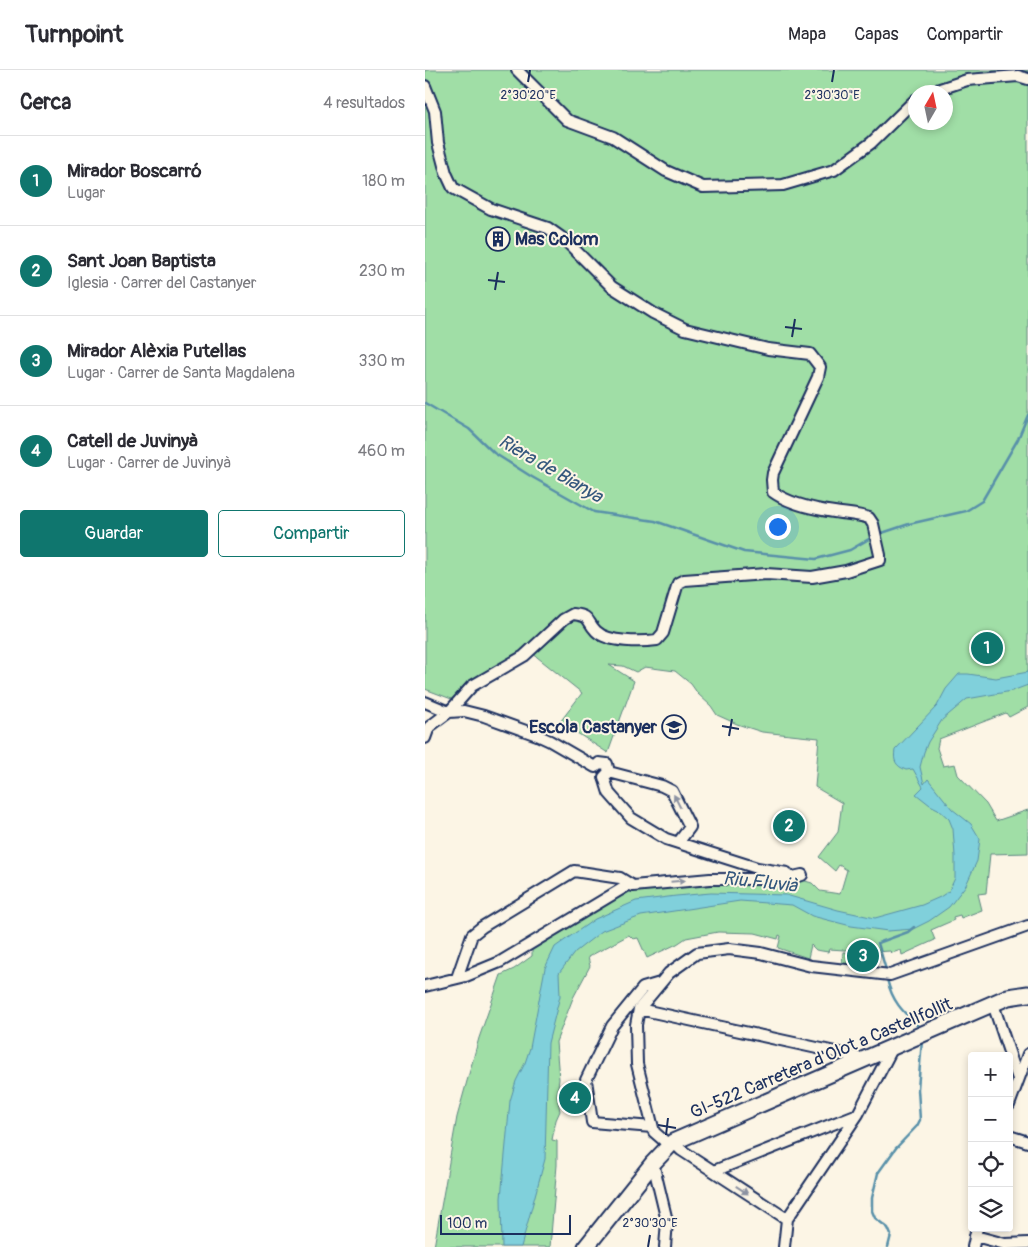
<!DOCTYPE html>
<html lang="es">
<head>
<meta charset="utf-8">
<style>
  body { margin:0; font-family:Pangolin,sans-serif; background:#f7f7f7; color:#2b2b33 }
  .controls { position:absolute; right:15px; bottom:15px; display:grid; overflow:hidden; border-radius:5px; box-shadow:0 2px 8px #0003 }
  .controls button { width:45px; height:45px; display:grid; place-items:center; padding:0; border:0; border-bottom:1px solid #e1e1e2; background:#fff; color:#2b2b33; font:25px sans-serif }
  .compass { position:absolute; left:483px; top:15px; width:45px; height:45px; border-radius:50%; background:#fff; box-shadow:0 2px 8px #0003; rotate:9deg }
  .scale { position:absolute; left:15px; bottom:12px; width:131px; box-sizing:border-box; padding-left:5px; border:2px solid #1b2f5e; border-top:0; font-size:14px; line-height:18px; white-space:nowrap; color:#1b2f5e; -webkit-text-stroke:4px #fcf5e5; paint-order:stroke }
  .you { position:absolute; left:352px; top:456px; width:18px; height:18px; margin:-12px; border:4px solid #fff; border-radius:50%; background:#1a73e8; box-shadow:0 0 0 8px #1a73e833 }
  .badge { display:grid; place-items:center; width:32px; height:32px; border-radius:50%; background:#0f766e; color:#fff; font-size:16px; font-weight:700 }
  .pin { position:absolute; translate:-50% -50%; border:2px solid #fff; box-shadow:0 1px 5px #0006 }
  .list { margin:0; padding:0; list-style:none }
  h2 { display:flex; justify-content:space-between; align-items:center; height:65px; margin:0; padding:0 20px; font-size:21px }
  h2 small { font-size:16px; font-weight:400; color:#7c7c81 }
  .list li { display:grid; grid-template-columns:32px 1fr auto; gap:15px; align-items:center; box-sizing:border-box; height:90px; padding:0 20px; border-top:1px solid #e1e1e2 }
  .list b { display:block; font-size:19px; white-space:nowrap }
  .list p { margin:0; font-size:16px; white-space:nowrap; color:#7c7c81 }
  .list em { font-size:16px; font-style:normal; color:#7c7c81 }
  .actions { display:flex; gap:10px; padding:15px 20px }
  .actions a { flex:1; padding:11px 0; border:1px solid #0f766e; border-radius:5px; text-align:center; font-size:18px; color:#0f766e }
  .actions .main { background:#0f766e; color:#fff }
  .icon { flex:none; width:28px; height:28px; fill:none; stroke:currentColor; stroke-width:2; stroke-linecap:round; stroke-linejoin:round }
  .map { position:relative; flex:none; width:603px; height:1177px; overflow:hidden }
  header { display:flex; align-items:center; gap:30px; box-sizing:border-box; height:70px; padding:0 25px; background:#fff; border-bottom:1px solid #e1e1e2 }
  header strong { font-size:24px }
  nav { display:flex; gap:28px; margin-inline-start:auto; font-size:18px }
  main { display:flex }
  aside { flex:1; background:#fff }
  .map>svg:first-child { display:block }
  .green { fill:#a0dea6; stroke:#5e8682; fill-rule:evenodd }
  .water { fill:#80d0db; stroke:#5890a9 }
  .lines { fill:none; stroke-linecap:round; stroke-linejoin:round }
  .stream { stroke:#5890a9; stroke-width:2.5 }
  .street-casing { stroke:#1b2f5e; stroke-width:14 }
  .secondary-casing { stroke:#1b2f5e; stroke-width:19 }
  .street { stroke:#fcf5e5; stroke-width:10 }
  .secondary { stroke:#fcf5e5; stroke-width:15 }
  .oneway { fill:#8c92a2 }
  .ticks { fill:none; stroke:#1b2f5e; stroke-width:2 }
  .labels { text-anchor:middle; stroke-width:4; stroke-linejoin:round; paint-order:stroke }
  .poi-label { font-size:18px; font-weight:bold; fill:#1b2f5e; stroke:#fcf5e5; text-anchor:start }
  .street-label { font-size:18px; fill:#1b2f5e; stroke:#fcf5e5 }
  .water-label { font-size:19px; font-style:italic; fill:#34577d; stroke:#fcf5e5 }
  .ticks-label { font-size:12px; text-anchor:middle; fill:#1b2f5e; stroke:#fcf5e5; stroke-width:4; stroke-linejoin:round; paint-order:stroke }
</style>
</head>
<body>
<header>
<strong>Turnpoint</strong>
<nav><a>Mapa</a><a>Capas</a><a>Compartir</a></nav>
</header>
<main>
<aside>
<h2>Cerca<small>4 resultados</small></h2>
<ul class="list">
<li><span class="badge">1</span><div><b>Mirador Boscarró</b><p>Lugar</p></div><em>180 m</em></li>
<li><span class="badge">2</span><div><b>Sant Joan Baptista</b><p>Iglesia · Carrer del Castanyer</p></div><em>230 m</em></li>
<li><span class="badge">3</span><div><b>Mirador Alèxia Putellas</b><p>Lugar · Carrer de Santa Magdalena</p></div><em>330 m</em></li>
<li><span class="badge">4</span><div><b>Catell de Juvinyà</b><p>Lugar · Carrer de Juvinyà</p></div><em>460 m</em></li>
</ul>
<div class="actions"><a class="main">Guardar</a><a>Compartir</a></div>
</aside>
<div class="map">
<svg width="603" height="1177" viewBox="0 0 603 1177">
  <rect width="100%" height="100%" fill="#fcf5e5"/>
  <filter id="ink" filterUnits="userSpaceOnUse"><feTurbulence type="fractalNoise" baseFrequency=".02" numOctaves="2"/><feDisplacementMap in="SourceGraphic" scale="10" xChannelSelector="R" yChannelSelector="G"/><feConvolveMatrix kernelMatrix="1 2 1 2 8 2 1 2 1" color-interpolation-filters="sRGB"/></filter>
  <g filter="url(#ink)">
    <path class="green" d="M0 0H603V637L584 647 581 643 514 669 512 678 518 696 530 694 533 705 561 734 571 751 603 740V783L565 784 561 823 553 824 557 840 536 848 535 845 528 847 529 850 506 860 510 870 477 885 476 880 467 883 465 881 450 882 404 879 403 882 391 880 386 875 383 888 353 878 356 866 354 865 353 869 330 863 293 862 261 868 252 874 222 888 213 868 208 869 204 865 163 887 165 896 148 928 131 972 134 1009 132 1026 135 1041 131 1050 127 1070 132 1071V1095L125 1177H9L32 1047 54 968 76 905 89 899 107 886V879L108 877 195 823 211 818 283 810H377L387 813 395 821 415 824 422 800 414 795 410 801 394 787 413 762 417 733 390 717 394 668 337 662 312 654 292 645 286 636 273 624 266 614 250 601 220 597 211 602 198 596 184 595 209 611 183 683 135 652 157 623 107 583 54 616 37 633 0 619ZM490 22H520V52H490Z
      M418 882 444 884 443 895 417 893Z"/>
    <path class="water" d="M603 602V615L587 621 542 629 517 650 503 672 499 682 495 697 499 714 503 709 527 739 546 754 555 769 552 791 541 815 524 837 504 851 488 859 463 861 426 856 387 846 367 835 315 831 216 846 177 861 150 882 134 903 135 926 123 973 120 1089 96 1177H77L76 1128 85 1031 91 1011 100 993 105 978 120 898 130 877 170 849 211 831 251 826 286 823 361 825 413 840 450 848 497 835 515 827 524 821 530 808V786L528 759 524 749 513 739 505 735 491 724 498 717 488 699 481 700C471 696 468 691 470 680L512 636 521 619 534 604H543L571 608Z"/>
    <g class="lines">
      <path class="stream" d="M0 333 44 359 69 383 107 407 169 442 230 451 319 482 391 489 425 480 449 466
        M454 464 484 454 541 441 557 431 593 369 603 345
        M461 900 453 873 483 862 489 857
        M462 909C467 931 477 941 493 956
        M463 1177 466 1165 463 1158 450 1148 447 1141V1128L453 1103 471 1078 492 1056 495 1050 493 1019 497 970"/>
      <g class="street-casing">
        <path id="street" d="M92 0 142 50 188 67 241 101 278 117 358 115 409 100 446 73 490 30
          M0 16 10 41 13 73 21 103 28 118 66 139 123 158 140 170 187 217 228 243 260 259 343 279 385 284 395 297 393 307 348 403 347 410 348 422C364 434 389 439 409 442 421 444 432 444 444 448L448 454 455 485V490L421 501 387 507 341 504 259 510 253 513 238 563 232 570C217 572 183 573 171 561 161 551 167 546 148 544L139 549 99 586 47 616 24 642 4 657 0 668
          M506 22 542 10 593 6 603 9
          M0 632 24 642
          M24 642 39 641 59 646 112 665 125 671 170 697
          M170 697 174 693 182 694 184 702 180 706
          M184 702 237 716 247 721 265 757 253 773
          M179 707 184 723 206 748 241 769 332 798 362 803
          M32 908 47 865 57 857 149 801 195 808 208 816 285 809H359L377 805
          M0 916 41 906 75 892 205 814
          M568 934 593 1009
          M214 939 424 985 437 989
          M584 1035 603 984
          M227 1057 167 1052 161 1010 187 956 218 918 235 913
          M584 1066 603 1072
          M248 1072 256 1080 362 1149
          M244 1075 229 1062 212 994 211 955 214 939 244 903 272 883 304 879 336 883 386 896 465 905 603 856
          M228 1093 242 1151 240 1177
          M289 1101 433 1044
          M550 1166 580 1174 603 1173
          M359 1177 362 1149 433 1044 468 977
          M548 1177 552 1158"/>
      </g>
      <g class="secondary-casing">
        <path id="secondary" d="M161 1177 228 1093 248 1072 583 927 603 924"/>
      </g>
      <use href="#street" class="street"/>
      <use href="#secondary" class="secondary"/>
    </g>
    <defs><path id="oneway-solid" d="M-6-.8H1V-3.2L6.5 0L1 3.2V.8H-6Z" transform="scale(1.25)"/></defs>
    <g class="oneway">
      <use href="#oneway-solid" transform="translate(252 731) rotate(-117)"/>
      <use href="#oneway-solid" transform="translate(253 811) rotate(-5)"/>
      <use href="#oneway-solid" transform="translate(317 1120) rotate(33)"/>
    </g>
  </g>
  <path class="ticks" d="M103 12 105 0M407 12 409 0M63 210 80 212M70 220 73 202M360 257 377 259M367 267 370 249M297 656 314 659M304 666 307 649M233 1055 251 1058M241 1065 243 1048M223 1177 225 1165"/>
  <defs>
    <g id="building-ring" transform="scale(1.25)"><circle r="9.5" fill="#fcf5e5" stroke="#1b2f5e" stroke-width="1.5"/><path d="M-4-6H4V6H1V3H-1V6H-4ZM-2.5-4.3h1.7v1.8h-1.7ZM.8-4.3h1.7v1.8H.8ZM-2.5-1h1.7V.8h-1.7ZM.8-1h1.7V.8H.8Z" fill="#1b2f5e"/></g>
    <g id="school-ring" transform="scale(1.25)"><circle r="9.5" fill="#fcf5e5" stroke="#1b2f5e" stroke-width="1.5"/><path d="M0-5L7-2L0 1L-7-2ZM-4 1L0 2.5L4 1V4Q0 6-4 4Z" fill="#1b2f5e"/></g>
  </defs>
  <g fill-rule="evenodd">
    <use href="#building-ring" x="73" y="169"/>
    <use href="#school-ring" x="249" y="657"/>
  </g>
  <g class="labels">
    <g class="poi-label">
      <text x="90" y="175">Mas Colom</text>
      <text x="232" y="663" text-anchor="end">Escola Castanyer</text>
    </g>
    <g class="street-label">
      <text transform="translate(396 988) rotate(-23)" y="6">GI-522 Carretera d'Olot a Castellfollit</text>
    </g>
    <g class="water-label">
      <text transform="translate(126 398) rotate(30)" y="7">Riera de Bianya</text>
      <text transform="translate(335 811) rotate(6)" y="7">Riu Fluvià</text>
    </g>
  </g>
  <g class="ticks-label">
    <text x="103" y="29">2°30'20"E</text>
    <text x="407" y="29">2°30'30"E</text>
    <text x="225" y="1157">2°30'30"E</text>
  </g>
</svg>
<div class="controls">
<button>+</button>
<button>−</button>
<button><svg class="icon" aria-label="locate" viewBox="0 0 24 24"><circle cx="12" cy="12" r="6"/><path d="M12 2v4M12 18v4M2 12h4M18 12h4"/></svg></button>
<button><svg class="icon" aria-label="layers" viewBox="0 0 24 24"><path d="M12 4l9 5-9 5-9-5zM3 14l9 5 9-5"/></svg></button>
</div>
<svg class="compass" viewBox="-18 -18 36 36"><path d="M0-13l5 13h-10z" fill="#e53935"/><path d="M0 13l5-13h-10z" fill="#7c7c81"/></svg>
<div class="scale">100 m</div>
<div class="you"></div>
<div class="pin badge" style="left:562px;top:578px">1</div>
<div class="pin badge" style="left:364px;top:756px">2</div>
<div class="pin badge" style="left:438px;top:886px">3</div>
<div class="pin badge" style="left:150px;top:1028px">4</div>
</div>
</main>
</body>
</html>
